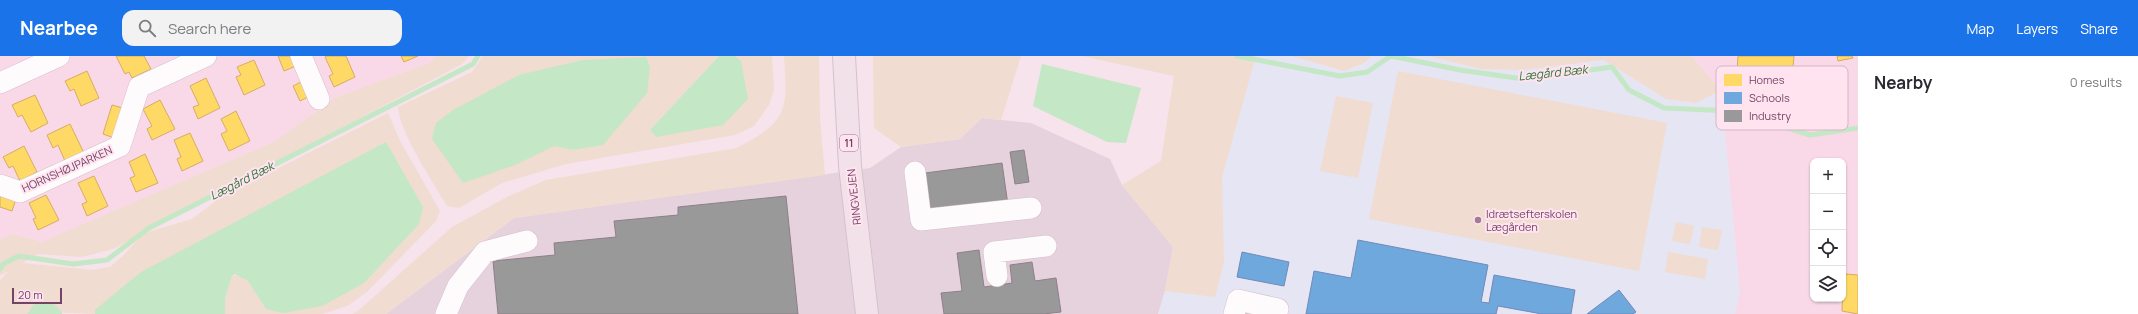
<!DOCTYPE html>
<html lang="en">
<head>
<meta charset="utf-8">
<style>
  body { margin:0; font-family:Manrope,sans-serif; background:#f2f2f3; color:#2b2b33 }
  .controls { position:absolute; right:12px; bottom:12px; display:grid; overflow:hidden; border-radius:8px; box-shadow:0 1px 3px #0004 }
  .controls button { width:36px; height:36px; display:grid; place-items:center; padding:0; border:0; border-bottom:1px solid #e1e1e2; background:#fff; color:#2b2b33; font:20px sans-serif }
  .scale { position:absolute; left:12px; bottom:10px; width:50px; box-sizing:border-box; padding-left:4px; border:2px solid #754365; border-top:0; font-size:11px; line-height:14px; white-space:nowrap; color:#754365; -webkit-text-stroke:3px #ffe4f0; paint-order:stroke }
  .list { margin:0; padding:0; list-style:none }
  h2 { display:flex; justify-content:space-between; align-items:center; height:52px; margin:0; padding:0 16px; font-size:17px }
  h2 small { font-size:13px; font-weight:400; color:#7c7c81 }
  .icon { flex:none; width:22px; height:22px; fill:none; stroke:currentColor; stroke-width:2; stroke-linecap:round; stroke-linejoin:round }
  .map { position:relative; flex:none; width:1858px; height:258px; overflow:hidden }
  header { display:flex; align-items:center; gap:24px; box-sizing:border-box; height:56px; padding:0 20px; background:#1a73e8; color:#fff }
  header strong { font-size:19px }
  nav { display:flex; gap:22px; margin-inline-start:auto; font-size:14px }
  .search { width:280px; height:36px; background:#f2f2f3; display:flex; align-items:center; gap:10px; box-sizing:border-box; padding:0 14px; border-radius:12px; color:#7c7c81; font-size:15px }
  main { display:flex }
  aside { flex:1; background:#fff }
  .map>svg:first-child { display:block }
  .residential { fill:#f9d8e7; fill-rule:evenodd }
  .industrial { fill:#e6d2dd }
  .education { fill:#e6e5f3 }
  .green { fill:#f0dcd0; fill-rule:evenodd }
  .water { fill:#c4e7c5 }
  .homes { fill:#ffd966; stroke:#d6ac66 }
  .schools { fill:#6fa8dc; stroke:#718ab8 }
  .industry { fill:#999; stroke:#8e7f89 }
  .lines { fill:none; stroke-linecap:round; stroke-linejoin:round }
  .stream { stroke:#c4e7c5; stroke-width:5 }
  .minor-casing { stroke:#d5bfcc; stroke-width:22 }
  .major-casing { stroke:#d5c1cd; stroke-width:24 }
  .minor { stroke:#fefbfc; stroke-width:21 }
  .major { stroke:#f2e1e8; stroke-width:22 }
  .poi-dot { fill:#a27b94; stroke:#ffe4f0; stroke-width:1.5 }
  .labels { text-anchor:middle; stroke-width:4; stroke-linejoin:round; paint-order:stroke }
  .shield { fill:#ffe4f0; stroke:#9e738f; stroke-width:1 }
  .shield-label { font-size:10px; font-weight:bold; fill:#754365 }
  .street-label { font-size:11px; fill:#754365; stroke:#ffe4f0 }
  .poi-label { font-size:11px; fill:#754365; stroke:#ffe4f0; text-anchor:start }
  .water-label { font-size:12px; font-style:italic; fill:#34753c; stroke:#ffe4f0 }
  .key { fill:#ffe4f0; stroke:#d6b4c6; stroke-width:1 }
  .key-label { font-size:11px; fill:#754365 }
</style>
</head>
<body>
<header>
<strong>Nearbee</strong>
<div class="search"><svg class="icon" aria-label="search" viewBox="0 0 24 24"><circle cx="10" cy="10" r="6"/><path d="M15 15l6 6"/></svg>Search here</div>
<nav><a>Map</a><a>Layers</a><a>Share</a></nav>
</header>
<main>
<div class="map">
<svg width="1858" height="258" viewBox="0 0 1858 258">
  <rect width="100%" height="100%" fill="#f6e3eb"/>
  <path class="residential" d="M0 0H436L432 6 335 42 274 86 42 186 11 178 0 184Z
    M1691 0H1858V258H1735L1740 237 1721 34ZM1813 105H1843V243H1813Z"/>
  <path class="industrial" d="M982 62 1031 67 1110 103 1122 129 1173 191 1165 235 1158 258H386L514 162 870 112 901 91 960 83Z"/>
  <path class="education" d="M1256 0H1292L1344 15 1364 7 1372 0H1427L1481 13 1522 14 1604 4 1666 43 1696 47 1721 34 1740 237 1735 258H1158L1165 235 1215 241 1224 207 1222 121Z"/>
  <path class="green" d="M436 0H469L462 8 113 193 82 201 39 198 22 207 92 214 110 211 123 200 141 180 151 175 192 163 221 141 388 57 401 87 440 155 436 165 367 236 347 250 322 258H225V242L232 220 239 219 248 225 266 253 419 168 95 254V258L28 255 27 258H0V224L9 215 0 219V184L11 178 42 186 274 86 335 42 432 6Z
    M483 0H719L650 74 656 81 741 5 735 0H772L774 34 769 49 754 70 735 79 566 108 502 127 459 152 447 150C433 126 400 77 398 51L472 16ZM603 88 573 94 554 90Z
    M784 0H819L820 63 825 119 514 162 386 258H352L358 255 452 171 507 141 546 124 737 92C788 65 788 55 784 0Z
    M873 0H1021L1001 64 982 62 960 83 901 91 874 72Z
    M1082 0H1256L1222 121 1224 207 1215 241 1165 235 1173 191 1122 129 1161 105 1174 20Z
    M1292 0H1372L1364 7 1344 15Z
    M1428 0H1691L1721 34 1696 47 1666 43 1604 4 1522 14 1481 13Z
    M1398 15 1667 67 1639 215 1369 163Z
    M1336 40 1373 47 1358 122 1320 115Z
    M1676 166 1694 170 1690 188 1672 185Z
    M1702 171 1722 174 1718 194 1699 191Z
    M1668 196 1708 203 1705 223 1665 216Z"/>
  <path class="water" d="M719 0H735L741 5 748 43 723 69 656 81 650 74Z
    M646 1 650 11 647 37 603 89 573 94 554 90 515 109 463 127 432 83 436 67 453 54 519 19 583 4Z
    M1042 8 1141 32 1126 87 1107 86 1033 50Z
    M386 86 423 151 419 168 364 227 322 250 283 257 266 253 248 225 235 218 232 220 225 242V258H95V254L141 216Z
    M52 246 62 256V258H27L35 247Z"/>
  <path class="homes" d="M116 0H144L151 13 132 22 129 16 125 18Z
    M278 0H292L296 10 284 15Z
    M327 0H346L355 21 334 31 329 20 333 18 325 1Z
    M401 0H418L404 6Z
    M1738 0H1794L1791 32 1736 30Z
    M1837 0H1852L1853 2 1838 5Z
    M254 4 265 29 244 39 236 21 241 19 237 11Z
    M87 15 99 42 81 50 74 33 70 35 65 25Z
    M206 22 220 52 198 63 193 51 199 49 190 30Z
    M303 25 310 40 300 45 293 30Z
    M35 39 48 67 31 76 22 59 18 61 12 49Z
    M160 44 175 73 152 84 147 73 152 70 143 53Z
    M112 49 126 53 117 83 103 78Z
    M236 55 250 85 229 95 221 78 227 75 221 63Z
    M70 68 84 97 65 105 58 89 53 92 47 79Z
    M190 77 203 105 182 115 177 103 181 101 174 84Z
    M24 90 37 116 20 125 13 110 9 112 3 101Z
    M145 98 158 127 136 136 130 122 135 120 129 106Z
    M94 120 108 150 87 160 82 148 87 146 78 127Z
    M0 137 16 143 12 155 0 151Z
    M46 139 59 164 38 174 33 163 36 162 29 147Z
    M1846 218 1858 219V258L1842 255 1843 224H1845Z"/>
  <path class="schools" d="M1358 184 1488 209 1481 246 1489 247 1494 219 1575 234 1571 258H1542L1498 250 1496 258H1306L1314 215 1351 222Z
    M1242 196 1289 206 1284 230 1237 221Z
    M1619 234 1636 256 1633 258H1587Z"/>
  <path class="industry" d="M1024 94 1029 126 1015 128 1010 96Z
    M1002 107 1008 149 930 159 925 117Z
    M786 140 798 258H498L493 205 555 199 554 187 616 181 614 165 678 159V151Z
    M979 194 984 231 1012 227 1010 209 1032 206 1035 225 1056 222 1061 256 1043 258H944L941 237 962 235 957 197Z"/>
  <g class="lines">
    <path class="stream" d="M1237 0 1340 20 1367 16 1391 0 1460 14 1523 23 1612 11 1629 34 1664 52 1732 55 1810 79 1858 72
      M0 213 3 208 19 200 73 208 107 204 149 172 473 8 478 0"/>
    <g class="minor-casing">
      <path id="minor" d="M301 0 319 43
        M0 27 59 0
        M915 116 921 164 1031 152
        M0 129 20 136 120 90 139 31 206 0
        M997 220 994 196 1046 190
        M446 258 458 230 485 196 527 185
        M1234 258 1238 244 1278 253"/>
    </g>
    <g class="major-casing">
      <path id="major" d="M844 0 850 110 867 258"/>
    </g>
    <use href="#minor" class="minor"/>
    <use href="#major" class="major"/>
  </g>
  <circle class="poi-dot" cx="1478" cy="164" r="4"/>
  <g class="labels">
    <rect class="shield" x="840" y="79" width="18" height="16" rx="3"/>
    <g class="shield-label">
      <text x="849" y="91">11</text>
    </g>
    <g class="street-label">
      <text transform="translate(67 113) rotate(-24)" y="4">HORNSHØJPARKEN</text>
      <text transform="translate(854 141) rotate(-96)" y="4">RINGVEJEN</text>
    </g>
    <g class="poi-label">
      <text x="1486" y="162">Idrætsefterskolen<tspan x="1486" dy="13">Lægården</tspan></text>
    </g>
    <g class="water-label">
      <text transform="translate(1553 17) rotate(-6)" y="4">Lægård Bæk</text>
      <text transform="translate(242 125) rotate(-27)" y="4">Lægård Bæk</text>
    </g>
  </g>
  <rect x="1716" y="10" width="132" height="64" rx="6" class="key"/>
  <rect x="1724" y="18" width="18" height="12" fill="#ffd966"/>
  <rect x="1724" y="36" width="18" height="12" fill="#6fa8dc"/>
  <rect x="1724" y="54" width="18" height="12" fill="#999"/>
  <g class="key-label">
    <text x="1749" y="28">Homes</text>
    <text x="1749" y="46">Schools</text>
    <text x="1749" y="64">Industry</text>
  </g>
</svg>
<div class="controls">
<button>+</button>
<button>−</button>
<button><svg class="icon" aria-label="locate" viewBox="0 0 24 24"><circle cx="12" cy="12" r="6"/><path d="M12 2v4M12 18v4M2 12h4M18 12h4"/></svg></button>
<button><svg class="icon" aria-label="layers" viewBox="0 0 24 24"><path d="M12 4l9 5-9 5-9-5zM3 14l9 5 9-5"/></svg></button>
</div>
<div class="scale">20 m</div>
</div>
<aside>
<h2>Nearby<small>0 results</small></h2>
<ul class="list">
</ul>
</aside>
</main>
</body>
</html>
